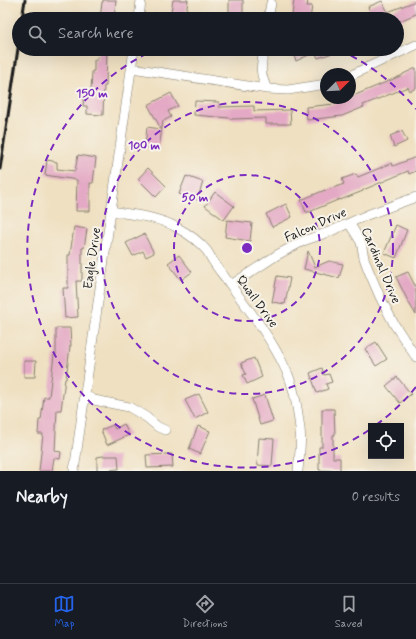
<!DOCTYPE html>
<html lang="en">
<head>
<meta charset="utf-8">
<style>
  body { margin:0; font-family:Mynerve,sans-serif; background:#20242c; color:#f1f3f6 }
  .controls { position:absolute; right:12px; bottom:12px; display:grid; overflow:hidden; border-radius:0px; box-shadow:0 4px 16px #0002 }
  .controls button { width:36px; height:36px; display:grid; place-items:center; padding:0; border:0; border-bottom:1px solid #363941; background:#171b24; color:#f1f3f6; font:20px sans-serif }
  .compass { position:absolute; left:320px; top:68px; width:36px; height:36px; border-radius:50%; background:#171b24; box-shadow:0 4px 16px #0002; rotate:66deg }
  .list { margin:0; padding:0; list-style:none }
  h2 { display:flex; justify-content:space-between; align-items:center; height:52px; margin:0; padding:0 16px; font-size:17px }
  h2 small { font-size:13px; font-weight:400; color:#9ea1a6 }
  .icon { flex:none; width:22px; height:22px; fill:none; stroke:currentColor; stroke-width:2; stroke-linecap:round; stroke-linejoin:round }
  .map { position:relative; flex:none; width:416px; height:471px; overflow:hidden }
  .search { position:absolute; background:#171b24; box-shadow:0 4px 16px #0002; left:12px; right:12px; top:12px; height:44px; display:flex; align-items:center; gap:10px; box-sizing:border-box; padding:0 14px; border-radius:22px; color:#9ea1a6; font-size:15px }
  .sheet { height:112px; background:#171b24 }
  nav { display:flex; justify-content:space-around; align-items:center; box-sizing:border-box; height:56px; border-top:1px solid #363941; background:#171b24; font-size:11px; color:#9ea1a6 }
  nav a { display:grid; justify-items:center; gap:2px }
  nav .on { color:#2563eb }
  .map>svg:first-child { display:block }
  .building { fill:#e4aac5 }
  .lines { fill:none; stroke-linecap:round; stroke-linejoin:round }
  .minor-casing { stroke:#867e6e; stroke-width:10 }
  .minor { stroke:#fff; stroke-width:9 }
  .rail { stroke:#1c1c1c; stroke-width:3 }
  .ring { fill:none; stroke:#7b2cbf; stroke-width:2; stroke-dasharray:7 5 }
  .labels { text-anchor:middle; stroke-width:4; stroke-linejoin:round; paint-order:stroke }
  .street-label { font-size:13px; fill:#1c1c1c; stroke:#f7f3e8 }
  .centre { fill:#7b2cbf; stroke:#f7f3e8; stroke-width:2 }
  .ring-label { font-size:12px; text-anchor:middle; font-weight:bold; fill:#7b2cbf; stroke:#f7f3e8; stroke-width:4; stroke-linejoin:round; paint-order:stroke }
</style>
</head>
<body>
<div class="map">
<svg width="416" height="471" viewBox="0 0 416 471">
  <rect width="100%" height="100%" fill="#f7f3e8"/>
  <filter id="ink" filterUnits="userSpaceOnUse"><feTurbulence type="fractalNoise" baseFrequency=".025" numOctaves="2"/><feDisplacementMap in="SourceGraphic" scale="8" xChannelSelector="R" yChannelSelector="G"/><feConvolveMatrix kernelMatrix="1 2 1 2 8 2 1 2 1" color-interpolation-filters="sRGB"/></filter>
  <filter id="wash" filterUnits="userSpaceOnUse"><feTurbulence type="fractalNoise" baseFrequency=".012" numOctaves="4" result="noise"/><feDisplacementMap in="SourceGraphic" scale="16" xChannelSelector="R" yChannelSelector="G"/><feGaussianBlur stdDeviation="0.9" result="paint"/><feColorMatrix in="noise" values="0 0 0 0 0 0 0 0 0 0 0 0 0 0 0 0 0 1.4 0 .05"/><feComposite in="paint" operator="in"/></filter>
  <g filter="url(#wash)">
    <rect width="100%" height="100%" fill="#efe0c1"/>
    <g id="blocks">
      <path class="building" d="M103 0H116L114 19H100L102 2H103Z
        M173 0H188L186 14 171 12Z
        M229 0H243V17H229Z
        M294 0H308L307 6H312L310 19 292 16Z
        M382 1 388 12 416 1V14L397 22V19H371L373 18 368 7Z
        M98 49H107L106 86H104L103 115 87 114V106H83L84 95H90V92H91L92 71H94V60H97Z
        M291 49H340L341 50 318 58 315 52 296 61Z
        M416 68V88L410 91 408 87 363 105 364 107 342 116 307 120 306 107 334 104 403 75V74Z
        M171 93 178 106 168 111 171 117 163 121 159 149 145 147 147 127 161 129 148 105Z
        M195 101 219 102V107L254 106V111L290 110 291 124H266V118L230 119V118L194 115Z
        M402 131 407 141 394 147 390 136Z
        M78 155 96 158 93 183H90V211H76L77 180 45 175 47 160 57 162V169L75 171Z
        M416 157V171L409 174 408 171 363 190V191L340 200V199L309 212H306L301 200 325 190V191L344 184 342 179 356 174 358 177 392 163 393 166Z
        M148 168 166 186 156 197 138 179Z
        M186 176 203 182 197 200 179 194Z
        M215 192 234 206 224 220 205 206Z
        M286 204 292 217 272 227 266 214Z
        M227 220 252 223 250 241 225 237Z
        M396 225 407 230 396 258 384 253Z
        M74 227 87 229 84 248H82V281H76L78 317 65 318 63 288H68V255H70Z
        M144 234 154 253 146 257 143 251 133 256 126 243Z
        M308 251 315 267 329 261 343 264 339 278 304 269Z
        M179 255 192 272 181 280 168 263Z
        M408 272 416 288V315L409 303 396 277Z
        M277 276 290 278 285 304 272 302Z
        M56 328H70L71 346H70L66 379H65L61 410H57L55 451 61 452 60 459 54 458 52 471H39L43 434H38L39 420H41L44 397H49L54 355H56Z
        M376 342 387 359 376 366 365 349Z
        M254 358 262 377 247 384 243 375 246 374 241 363Z
        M24 361H36L35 377H24Z
        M322 368 324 375 329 374 332 382 326 384 328 389 317 393 310 373Z
        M397 377 411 394 400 403 386 386Z
        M199 394 208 412 195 419 185 400Z
        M265 395 273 421 260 425 252 399Z
        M322 409H334L335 435H333V458H340V471L319 470V447H322Z
        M124 424 129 435 107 445 101 430 113 425 115 429Z
        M198 426 210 431 200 454 189 449Z
        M259 438 274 439 272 466 257 465Z
        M168 454H172L173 467 147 468 146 455Z
        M103 456H118L119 469 109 470V471H97V457Z"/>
    </g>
  </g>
  <g filter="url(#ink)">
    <use href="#blocks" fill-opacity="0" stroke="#867e6e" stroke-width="1"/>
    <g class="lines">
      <g class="minor-casing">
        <path id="minor" d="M139 19 141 0
          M268 19 271 3
          M264 49C261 68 259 71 267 89
          M132 68 267 89 288 90 326 84
          M350 76 368 67 416 45
          M111 211C133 215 156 216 176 227 187 233 199 241 207 251 209 254 211 258 213 261 218 269 224 276 229 283 250 311 271 338 286 370 294 386 298 411 300 429 302 442 299 457 298 471
          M349 223 361 242 364 258 368 269 380 297 394 324 416 357
          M231 285 277 255 303 241 329 232 367 215 416 197
          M85 395 94 400 129 407 146 417 158 427 165 430
          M74 471 134 49"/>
      </g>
      <use href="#minor" class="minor"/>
      <path class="rail" d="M22 19 25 0
        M0 169 19 42"/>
    </g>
  </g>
  <g class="ring">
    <circle cx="247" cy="248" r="73"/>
    <circle cx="247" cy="248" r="146"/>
    <path d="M416 387A219 219 0 0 1 376 425M369 430A219 219 0 1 1 154 50M340 50A219 219 0 0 1 416 109"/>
  </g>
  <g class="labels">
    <g class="street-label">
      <text transform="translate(315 224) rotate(-24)" y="5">Falcon Drive</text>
      <text transform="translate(91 258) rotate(-82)" y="5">Eagle Drive</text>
      <text transform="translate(382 265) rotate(67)" y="5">Cardinal Drive</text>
      <text transform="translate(258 301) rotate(54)" y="5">Quail Drive</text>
    </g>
  </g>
  <circle cx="247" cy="248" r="6" class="centre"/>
  <g class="ring-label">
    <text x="92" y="97">150 m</text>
    <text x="144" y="149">100 m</text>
    <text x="195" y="201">50 m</text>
  </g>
</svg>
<div class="controls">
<button><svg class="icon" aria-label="locate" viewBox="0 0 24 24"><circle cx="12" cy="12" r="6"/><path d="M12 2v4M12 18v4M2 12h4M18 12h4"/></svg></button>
</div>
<svg class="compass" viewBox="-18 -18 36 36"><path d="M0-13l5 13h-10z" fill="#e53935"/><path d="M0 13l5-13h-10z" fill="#9ea1a6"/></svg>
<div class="search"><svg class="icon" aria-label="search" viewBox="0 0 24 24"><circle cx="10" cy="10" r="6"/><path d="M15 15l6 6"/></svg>Search here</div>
</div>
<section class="sheet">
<h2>Nearby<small>0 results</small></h2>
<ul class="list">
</ul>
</section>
<nav>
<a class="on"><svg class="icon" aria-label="map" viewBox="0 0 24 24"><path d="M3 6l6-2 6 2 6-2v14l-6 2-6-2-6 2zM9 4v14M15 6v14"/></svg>Map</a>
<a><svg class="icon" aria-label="directions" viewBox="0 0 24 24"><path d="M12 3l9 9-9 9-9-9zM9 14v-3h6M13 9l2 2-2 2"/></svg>Directions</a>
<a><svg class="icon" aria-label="saved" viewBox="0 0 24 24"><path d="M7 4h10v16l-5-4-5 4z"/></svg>Saved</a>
</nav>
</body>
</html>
